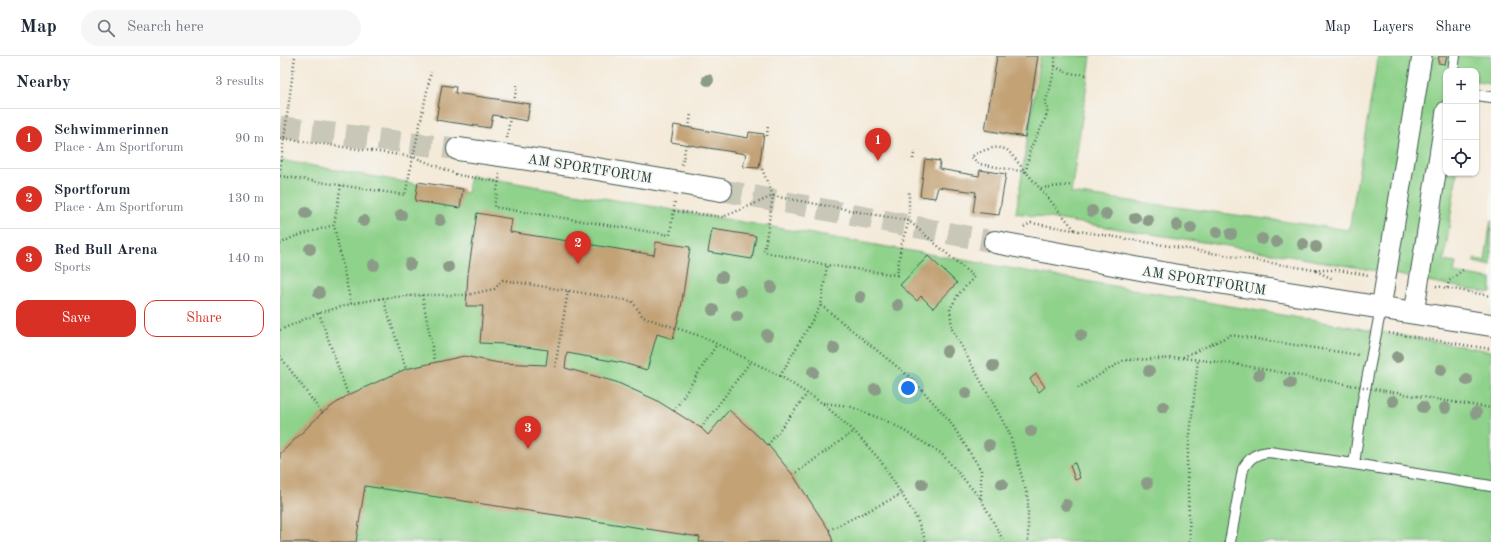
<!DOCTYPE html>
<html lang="en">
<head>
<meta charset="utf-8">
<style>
  body { margin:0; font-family:"Old Standard TT",serif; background:#f6f6f7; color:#1f2937 }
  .controls { position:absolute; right:12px; top:12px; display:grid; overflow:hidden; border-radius:8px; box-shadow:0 1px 3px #0004 }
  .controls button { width:36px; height:36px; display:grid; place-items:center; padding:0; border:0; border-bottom:1px solid #e0e1e3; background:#fff; color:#1f2937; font:20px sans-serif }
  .you { position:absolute; left:628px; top:332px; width:14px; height:14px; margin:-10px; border:3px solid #fff; border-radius:50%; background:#1a73e8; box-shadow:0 0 0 6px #1a73e833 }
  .badge { display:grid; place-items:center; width:26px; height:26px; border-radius:50%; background:#d93025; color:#fff; font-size:13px; font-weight:700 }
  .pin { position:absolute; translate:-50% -33px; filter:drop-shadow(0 1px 2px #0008) }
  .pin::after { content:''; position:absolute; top:21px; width:14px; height:12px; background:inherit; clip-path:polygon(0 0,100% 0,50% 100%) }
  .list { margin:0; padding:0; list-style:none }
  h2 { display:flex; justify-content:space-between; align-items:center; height:52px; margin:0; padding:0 16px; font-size:17px }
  h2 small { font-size:13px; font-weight:400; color:#747a83 }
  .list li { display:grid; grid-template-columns:26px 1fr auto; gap:12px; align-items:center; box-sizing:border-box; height:60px; padding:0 16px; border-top:1px solid #e0e1e3 }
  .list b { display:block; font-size:15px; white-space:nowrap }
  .list p { margin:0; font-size:13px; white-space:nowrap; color:#747a83 }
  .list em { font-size:13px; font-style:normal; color:#747a83 }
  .actions { display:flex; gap:8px; padding:12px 16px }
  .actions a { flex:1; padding:9px 0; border:1px solid #d93025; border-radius:12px; text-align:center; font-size:14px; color:#d93025 }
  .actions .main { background:#d93025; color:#fff }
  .icon { flex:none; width:22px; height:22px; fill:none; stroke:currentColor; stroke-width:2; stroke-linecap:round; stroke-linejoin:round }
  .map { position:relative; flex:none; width:1211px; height:486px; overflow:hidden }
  header { display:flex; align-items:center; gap:24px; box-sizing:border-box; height:56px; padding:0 20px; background:#fff; border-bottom:1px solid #e0e1e3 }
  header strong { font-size:19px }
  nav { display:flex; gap:22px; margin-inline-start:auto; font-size:14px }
  .search { width:280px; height:36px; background:#f6f6f7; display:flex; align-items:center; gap:10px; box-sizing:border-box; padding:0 14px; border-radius:22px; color:#747a83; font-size:15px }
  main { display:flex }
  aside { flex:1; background:#fff }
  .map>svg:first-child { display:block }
  .green { fill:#8fd28b; stroke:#578860 }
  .building { fill:#c3a276 }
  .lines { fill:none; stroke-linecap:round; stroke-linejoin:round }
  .secondary-tunnel { stroke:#c9c7b8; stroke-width:22; stroke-dasharray:22 11; stroke-linecap:butt }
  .lane-casing { stroke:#3f574d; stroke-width:12 }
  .street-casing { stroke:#3f574d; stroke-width:21 }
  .secondary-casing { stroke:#3f574d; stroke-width:24 }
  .path { stroke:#3f574d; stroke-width:2.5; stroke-dasharray:1 3; stroke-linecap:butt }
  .lane { stroke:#fff; stroke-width:10 }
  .street { stroke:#fff; stroke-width:19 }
  .secondary { stroke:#fff; stroke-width:22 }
  .path-bridge { stroke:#3f574d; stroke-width:2.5; stroke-dasharray:1 3; stroke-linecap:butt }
  .tree { fill:#8b9b88 }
  .labels { text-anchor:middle; stroke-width:3.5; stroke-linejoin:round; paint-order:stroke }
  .street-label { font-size:14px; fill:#1f3d34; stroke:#f6f6f2 }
</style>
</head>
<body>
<header>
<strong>Map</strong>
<div class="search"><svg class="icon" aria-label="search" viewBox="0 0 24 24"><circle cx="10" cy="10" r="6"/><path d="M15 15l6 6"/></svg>Search here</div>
<nav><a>Map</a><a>Layers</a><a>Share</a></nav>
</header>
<main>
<aside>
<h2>Nearby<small>3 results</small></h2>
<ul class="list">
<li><span class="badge">1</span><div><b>Schwimmerinnen</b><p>Place · Am Sportforum</p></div><em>90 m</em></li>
<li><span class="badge">2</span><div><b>Sportforum</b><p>Place · Am Sportforum</p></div><em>130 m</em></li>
<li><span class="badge">3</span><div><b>Red Bull Arena</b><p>Sports</p></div><em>140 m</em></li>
</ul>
<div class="actions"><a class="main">Save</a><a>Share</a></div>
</aside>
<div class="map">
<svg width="1211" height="486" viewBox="0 0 1211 486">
  <rect width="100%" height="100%" fill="#f6f6f2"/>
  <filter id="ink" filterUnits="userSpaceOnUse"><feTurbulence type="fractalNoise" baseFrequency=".025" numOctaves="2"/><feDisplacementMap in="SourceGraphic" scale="8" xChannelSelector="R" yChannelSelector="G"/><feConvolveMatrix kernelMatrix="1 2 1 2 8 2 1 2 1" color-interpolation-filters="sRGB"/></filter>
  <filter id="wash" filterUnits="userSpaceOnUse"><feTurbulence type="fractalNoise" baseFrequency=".012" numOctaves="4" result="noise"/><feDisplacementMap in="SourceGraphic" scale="16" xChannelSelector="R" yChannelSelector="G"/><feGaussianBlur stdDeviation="0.9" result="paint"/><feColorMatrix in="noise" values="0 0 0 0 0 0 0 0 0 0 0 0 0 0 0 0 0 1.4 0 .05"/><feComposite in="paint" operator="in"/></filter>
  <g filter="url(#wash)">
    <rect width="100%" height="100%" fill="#f4ead9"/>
    <path class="green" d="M760 0H811L791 137 1069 174 1098 0H1211V28L1196 26V15H1166V117H1177L1164 205 1176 207 1174 217 1211 223V237C1167 230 1124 219 1080 212 966 192 851 175 736 157Z
      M0 104 187 137 190 119 1211 295V486H0Z
      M1211 164V210L1194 206V203L1205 205Z"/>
    <g id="blocks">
      <path class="building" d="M717 0H758L745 81 705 74Z
        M1159 0H1167L1165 8 1158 7Z
        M162 29 176 31 175 37 250 48 247 65 213 59 210 72 156 64Z
        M394 69 468 82 469 76 484 78 479 112 463 111 466 98 391 86Z
        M645 103 660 105 659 113 699 120 700 114 726 118 719 159 693 156 696 136 658 131 655 142 640 140Z
        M138 126 183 133 180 152 135 145Z
        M197 157 232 163 230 176 301 187 374 199 376 186 410 191 401 252 393 283 377 278 367 314 343 307 287 297 285 312 336 326 376 344 421 372 428 379 449 354 488 389 513 419 549 474 553 486H419L420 481 85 430 76 486H0V398L42 357 68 339 126 313 184 300 219 307 266 309 268 294 224 288 200 287 203 250H186L188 218Z
        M432 173 476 180 472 203 428 196Z
        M648 200 677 227 653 252 641 240 637 245 620 229Z
        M756 318 765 331 759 336 750 323Z
        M795 407 800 422 795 424 790 409Z"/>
    </g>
  </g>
  <g filter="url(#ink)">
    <use href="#blocks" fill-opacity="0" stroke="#3f574d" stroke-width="1"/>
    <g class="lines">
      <path class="secondary-tunnel" d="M0 71 178 93
        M441 134 715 186"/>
      <g class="lane-casing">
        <path id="lane" d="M1173 15 1175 0
          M1196 39 1211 41
          M1074 408 1083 344 1101 252
          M950 486 963 413C969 402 976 397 989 396L1074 408 1211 430"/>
      </g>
      <g class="street-casing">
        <path id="street" d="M1101 252 1142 0
          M1134 257 1166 55"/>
      </g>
      <g class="secondary-casing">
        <path id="secondary" d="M178 93 311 112 441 134
          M715 186 893 219 1211 269"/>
      </g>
      <path class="path" d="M775 10C785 18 796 18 809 19
        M234 46 237 29
        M409 72 411 57
        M487 80 488 69
        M0 82 134 101 178 119 219 126
        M227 82 230 62
        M633 103 635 92
        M402 109 406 88
        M0 113 15 0
        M482 113 493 140 484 196 547 209 617 219 621 190 629 165V135
        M746 116C742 112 731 97 727 94 716 88 700 95 691 101L699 108 746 116 795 174
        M746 116 750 93 764 66 768 54 765 46 770 33 775 10V0
        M220 118 214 151 390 179 395 145
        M0 120 125 139 151 16
        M61 129 54 169 71 248
        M761 132 792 129
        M394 155 443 161 493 140 629 165 694 221 678 239 670 253 672 273 729 376 748 442V486
        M744 171 751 167 1034 214H1058L1088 219
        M0 188 13 181 54 169
        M1036 215 1053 223
        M1156 230 1211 240
        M1167 232 1169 225 1184 213
        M142 239 155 306
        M103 242 126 313
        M541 249 631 322 669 364 701 414V443
        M39 257 68 339
        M0 274 39 257 71 248 103 242 142 239H187L214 233 223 224 352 245 363 261 423 281 500 320 542 347 574 375 600 404 636 461 646 486
        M1109 277 1211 293
        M0 300 42 357
        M903 301 951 279 1079 299
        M275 311 288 235
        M500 320 541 249 547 209
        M798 332 844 304 902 302 955 308 1071 329
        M1105 335 1211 352
        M543 347 569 350 611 367 661 397 701 443 724 486
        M394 355 437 288
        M421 372 471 305
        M488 389 527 338
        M513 419 574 375
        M549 474 622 438
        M910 486 907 408 918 303"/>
      <use href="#lane" class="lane"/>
      <use href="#street" class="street"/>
      <use href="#secondary" class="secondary"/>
      <path class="path-bridge" d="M1071 329 1105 335"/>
    </g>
    <g class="tree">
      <circle cx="428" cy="24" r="6"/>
      <circle cx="812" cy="155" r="6"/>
      <circle cx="26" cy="157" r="6"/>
      <circle cx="826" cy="158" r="6"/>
      <circle cx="121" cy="159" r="6"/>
      <circle cx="855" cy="162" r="6"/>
      <circle cx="160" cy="164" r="6"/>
      <circle cx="868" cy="164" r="6"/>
      <circle cx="84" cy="165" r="6"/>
      <circle cx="897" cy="169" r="6"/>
      <circle cx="911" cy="172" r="6"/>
      <circle cx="937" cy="176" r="6"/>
      <circle cx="951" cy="178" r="6"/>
      <circle cx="982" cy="183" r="6"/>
      <circle cx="996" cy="186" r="6"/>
      <circle cx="1023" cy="188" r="6"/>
      <circle cx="1036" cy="191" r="6"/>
      <circle cx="30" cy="193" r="6"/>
      <circle cx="130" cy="208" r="6"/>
      <circle cx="94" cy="209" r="6"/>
      <circle cx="168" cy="211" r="6"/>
      <circle cx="442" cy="221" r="6"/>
      <circle cx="491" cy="231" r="6"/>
      <circle cx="460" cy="235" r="6"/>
      <circle cx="39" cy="237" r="6"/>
      <circle cx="580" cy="241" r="6"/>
      <circle cx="618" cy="249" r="6"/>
      <circle cx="433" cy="254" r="6"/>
      <circle cx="457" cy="260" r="6"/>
      <circle cx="487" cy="279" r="6"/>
      <circle cx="801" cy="279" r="6"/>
      <circle cx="554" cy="292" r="6"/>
      <circle cx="667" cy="295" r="6"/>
      <circle cx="1117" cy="301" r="6"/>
      <circle cx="713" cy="310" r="6"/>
      <circle cx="1161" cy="314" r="6"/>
      <circle cx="869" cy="315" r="6"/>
      <circle cx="533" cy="316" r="6"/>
      <circle cx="979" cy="319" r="6"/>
      <circle cx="1187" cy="324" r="6"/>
      <circle cx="1010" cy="327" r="6"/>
      <circle cx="595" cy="333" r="6"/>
      <circle cx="686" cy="337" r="6"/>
      <circle cx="1113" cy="345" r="6"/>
      <circle cx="883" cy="351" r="6"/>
      <circle cx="1143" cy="351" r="6"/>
      <circle cx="1165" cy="352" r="6"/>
      <circle cx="1196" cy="357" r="6"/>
      <circle cx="751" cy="375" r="6"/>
      <circle cx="709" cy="389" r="6"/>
      <circle cx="867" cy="427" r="6"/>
      <circle cx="642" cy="428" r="6"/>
      <circle cx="722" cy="428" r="6"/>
      <circle cx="786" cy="449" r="6"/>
    </g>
  </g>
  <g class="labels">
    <g class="street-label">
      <text transform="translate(310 112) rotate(9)" y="5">AM SPORTFORUM</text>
      <text transform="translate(924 224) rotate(9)" y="5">AM SPORTFORUM</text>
    </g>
  </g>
</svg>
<div class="controls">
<button>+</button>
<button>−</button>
<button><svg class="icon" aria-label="locate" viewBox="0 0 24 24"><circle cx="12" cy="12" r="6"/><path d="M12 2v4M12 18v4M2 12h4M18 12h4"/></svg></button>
</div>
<div class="you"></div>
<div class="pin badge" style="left:598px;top:105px">1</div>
<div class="pin badge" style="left:298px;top:208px">2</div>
<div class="pin badge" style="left:248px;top:393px">3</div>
</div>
</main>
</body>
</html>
